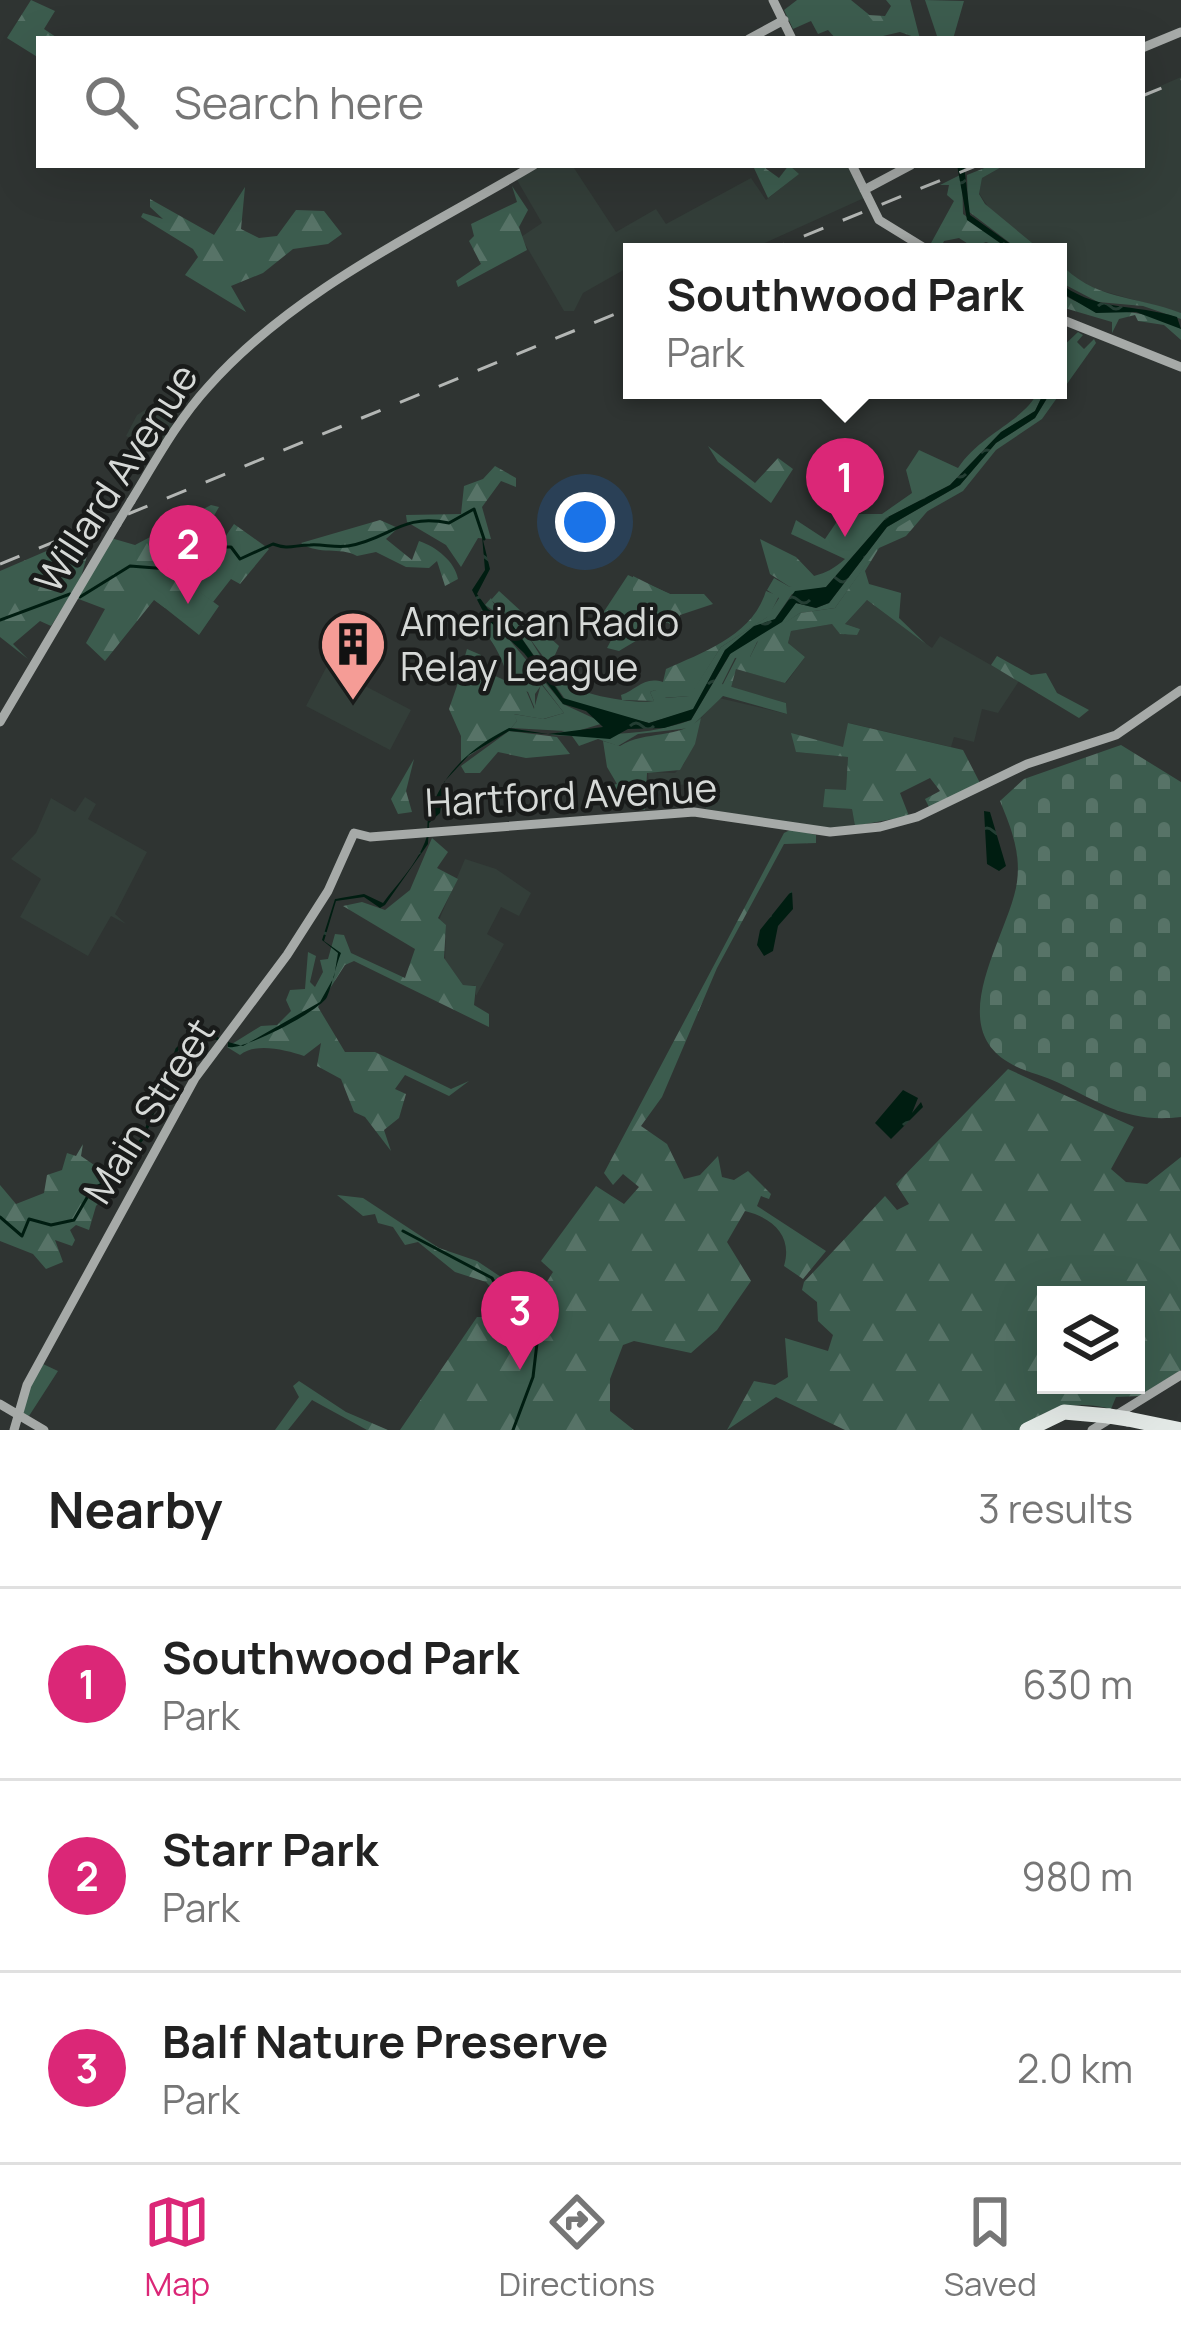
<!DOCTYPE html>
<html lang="en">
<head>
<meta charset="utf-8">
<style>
  body { margin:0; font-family:Manrope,sans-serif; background:#f2f2f2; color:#222 }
  .controls { position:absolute; right:36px; bottom:36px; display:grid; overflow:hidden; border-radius:0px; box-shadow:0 12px 48px #0002 }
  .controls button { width:108px; height:108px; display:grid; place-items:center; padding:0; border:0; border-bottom:3px solid #e0e0e0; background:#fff; color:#222; font:60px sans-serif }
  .you { position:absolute; left:585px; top:522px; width:42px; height:42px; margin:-30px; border:9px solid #fff; border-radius:50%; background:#1a73e8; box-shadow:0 0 0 18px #1a73e833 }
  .badge { display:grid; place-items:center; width:78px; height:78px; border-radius:50%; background:#db2777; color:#fff; font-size:39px; font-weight:700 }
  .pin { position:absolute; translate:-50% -99px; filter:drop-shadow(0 3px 6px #0008) }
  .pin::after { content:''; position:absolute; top:63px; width:42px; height:36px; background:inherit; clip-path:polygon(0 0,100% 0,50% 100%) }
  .popup { position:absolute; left:623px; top:243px; width:444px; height:156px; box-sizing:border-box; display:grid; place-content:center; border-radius:0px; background:#fff; filter:drop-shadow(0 3px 9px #0005); font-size:39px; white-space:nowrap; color:#767676 }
  .popup b { font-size:45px; color:#222 }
  .popup::after { content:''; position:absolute; left:50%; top:100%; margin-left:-24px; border:24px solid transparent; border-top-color:#fff }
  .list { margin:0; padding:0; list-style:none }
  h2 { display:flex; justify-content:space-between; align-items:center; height:156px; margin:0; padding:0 48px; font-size:51px }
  h2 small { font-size:39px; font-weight:400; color:#767676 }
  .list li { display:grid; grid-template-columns:78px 1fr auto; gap:36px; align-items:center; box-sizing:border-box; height:192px; padding:0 48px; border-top:3px solid #e0e0e0 }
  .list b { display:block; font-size:45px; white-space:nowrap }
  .list p { margin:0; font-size:39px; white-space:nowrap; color:#767676 }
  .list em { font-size:39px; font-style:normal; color:#767676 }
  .icon { flex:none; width:66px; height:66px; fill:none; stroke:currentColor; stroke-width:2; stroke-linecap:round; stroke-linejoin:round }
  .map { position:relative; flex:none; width:1181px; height:1430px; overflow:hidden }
  .search { position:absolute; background:#fff; box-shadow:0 12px 48px #0002; left:36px; right:36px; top:36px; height:132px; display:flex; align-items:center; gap:30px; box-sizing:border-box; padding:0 42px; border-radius:0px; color:#767676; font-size:45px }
  .sheet { height:732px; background:#fff }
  nav { display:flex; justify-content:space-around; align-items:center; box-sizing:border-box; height:168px; border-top:3px solid #e0e0e0; background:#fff; font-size:33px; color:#767676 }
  nav a { display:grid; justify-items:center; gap:6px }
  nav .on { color:#db2777 }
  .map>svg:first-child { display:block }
  .built { fill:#333e39 }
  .green { fill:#3c5c4e }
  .forest { fill:url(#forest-firs); fill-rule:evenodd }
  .cemetery { fill:url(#cemetery-stones) }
  .water { fill:url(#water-ripples) }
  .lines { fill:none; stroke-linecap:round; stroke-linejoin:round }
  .stream { stroke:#001d11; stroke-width:3 }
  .secondary { stroke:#a6aaa8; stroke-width:9 }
  .motorway { stroke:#e3e9e6; stroke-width:15 }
  .rail { stroke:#b3b6b4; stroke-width:3; stroke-dasharray:21 21; stroke-linecap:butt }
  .secondary-bridge { stroke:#a6aaa8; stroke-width:9 }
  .motorway-bridge { stroke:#e3e9e6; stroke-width:15 }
  .labels { text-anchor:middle; stroke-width:9; stroke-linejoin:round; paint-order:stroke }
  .street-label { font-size:39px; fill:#d6d9d7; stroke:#191b1a }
  .poi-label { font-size:39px; fill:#d6d9d7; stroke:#191b1a; text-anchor:start }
</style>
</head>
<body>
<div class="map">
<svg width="1181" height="1430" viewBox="0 0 1181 1430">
  <defs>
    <pattern id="forest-firs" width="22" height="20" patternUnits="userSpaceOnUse" patternTransform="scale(3)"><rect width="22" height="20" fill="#3c5c4e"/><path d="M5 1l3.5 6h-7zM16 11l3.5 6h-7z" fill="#577367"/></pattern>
    <pattern id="cemetery-stones" width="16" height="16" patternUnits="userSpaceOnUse" patternTransform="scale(3)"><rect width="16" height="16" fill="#3c5c4e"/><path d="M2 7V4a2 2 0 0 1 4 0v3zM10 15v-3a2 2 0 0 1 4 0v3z" fill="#577367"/></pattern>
    <pattern id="water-ripples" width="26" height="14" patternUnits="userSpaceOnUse" patternTransform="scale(3)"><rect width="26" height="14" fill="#001d11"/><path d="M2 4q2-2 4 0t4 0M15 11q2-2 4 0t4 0" fill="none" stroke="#243d33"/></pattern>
  </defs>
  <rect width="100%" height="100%" fill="#2f3432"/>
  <path class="built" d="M1181 77V313L1081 285 1058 261V252L1034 247 990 210 979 193 982 178 1005 165H1142V94Z
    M541 165H572L616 232 656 209 666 224 751 178 766 200 798 174 790 165H848L864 198 745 252H632V276L627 268 583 293 574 311H564L521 237 542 223 517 180Z
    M151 406 174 426 154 450 126 436 137 415Z
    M867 600 932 648 940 636 1019 681 998 713 982 709 974 742 954 737 951 747 849 723 844 747 796 752 848 757 846 791 823 806 852 809 855 826 828 829 706 809V783L649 787 648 772 675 773 684 764 701 718 719 698 787 714 786 703 731 688 736 669 786 683 805 657 788 643 791 631 832 624 845 635 860 629 845 624Z
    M327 666 411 710 390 750 306 706Z
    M85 797 96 804 88 819 147 852 115 914 126 924 111 916 88 956 20 917 41 879 11 859 36 833 51 798 75 812Z
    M465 859 496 869 531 893 519 916 501 907 487 934 504 944 476 996 475 985H463L445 960 446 925 439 920Z"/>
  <path class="green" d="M797 0H851L888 30 880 39H836L828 30 818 34 811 21 793 29 784 10Z
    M925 0 964 1 953 39H938Z
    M1078 332 1083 335 1077 342 1084 349 1094 339 1096 343 1042 419 996 450 963 491 889 533 835 608 800 613 757 642 750 657 735 658 722 684 786 703 787 714 723 696 690 728 638 734 618 746 598 739 579 746 572 736 550 735 565 731 511 728 517 721 513 714 544 719 564 713 542 684 535 694V709L528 692 506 683C509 664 488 634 475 620L483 608 563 704 604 723 574 732C612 736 653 734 691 720L732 651 772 627 796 603 816 608 829 603 887 527 960 485 996 443 1035 418 1052 390H1058V351Z
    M1039 390H1045L1035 411 1001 432 950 485 886 518 826 587 792 594 775 619 725 650 693 710 649 723 567 702 511 623 485 605 491 598C496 612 508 611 518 622 532 639 541 660 555 677 569 693 634 705 654 701L650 692 655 690 666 698 689 696 721 647 767 617 779 598 767 590 774 578 790 587C810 572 822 580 845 559L791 534 796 520 825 539 842 514H882L912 493 906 470 919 450 958 468C981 433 1024 422 1039 390Z
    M177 575 219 606 199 635 127 578Z
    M628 575 686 601V611L619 651 607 648 618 627 601 616Z
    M43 1364 58 1371 29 1416 23 1413 28 1387Z"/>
  <path class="forest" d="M31 0 55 11 44 29 59 39H39V58L7 38Z
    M886 0H910L920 39 900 32 870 39 877 26 868 15 885 16 891 6Z
    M761 165 779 178 789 165 799 174 768 198 754 168Z
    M992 165H1005L982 178 979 194 985 204 1043 252H1022L968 211 967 175Z
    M962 174 963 214 1013 252 986 242 973 247 959 238 944 241 940 250 930 245 954 201 947 195 949 185H940Z
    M512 186 528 210 519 227 527 250 458 287 456 281 481 264 469 241 474 236 471 224 517 202Z
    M245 187 241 229 259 238 277 236 296 210 324 211 342 234 328 244 293 249 263 273 231 286 246 312 185 275 198 257 193 249 141 217 143 213 163 219 150 207V199L214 235Z
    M1058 261C1093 301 1135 295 1181 313V319L1143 306 1098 302 1058 281Z
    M1058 291C1101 322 1136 301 1181 329V340L1164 325 1138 321 1135 315 1119 319 1112 333V322L1061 307Z
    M708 446 755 483 778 458 793 469 771 503 718 462Z
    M495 466 516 478V487L501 481 482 507 491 539 478 538 461 567 446 545 407 522 406 515 461 514 464 486 483 479Z
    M211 505 219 507 204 533 221 543 234 524 269 549 240 584 231 579 213 602 195 589 171 599 165 608 154 600 105 661 86 643 105 609 76 598 111 538 135 545Z
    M931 507 906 536 879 548 865 571 869 584 901 593 899 618 926 644 867 600 845 624 860 629 857 635 840 634 832 624 791 631 788 643 805 657 785 683 736 669 731 688 722 686 737 657H750L759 639 800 613 835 608 888 533Z
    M380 520 398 528 386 539 412 560 419 541C437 547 455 562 458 579L445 586 437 561 429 568 406 567 376 552 357 556C339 546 320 556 301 543Z
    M86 534 92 538 80 581 51 626 40 621 13 644 28 659 0 637V571Z
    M760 539 796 557 817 579 790 587 770 574Z
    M633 576 669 594H704L713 604 680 615 675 627 665 621C647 627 638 645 616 647L613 624 603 616 607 610 630 622 642 606 654 610 659 604 657 596 633 591Z
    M499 591 559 646 550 666 520 625 491 600Z
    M766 591 779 596 769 616 721 647 690 696 661 698 655 690 650 692 654 701 622 700 621 695C637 690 643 676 663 682L666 669C703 652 752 636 766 591Z
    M467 649 481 655 480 669 526 690 534 709 541 684 564 713 543 719 514 714 517 721 511 728 461 761V736L449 709 460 677 448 666 461 670Z
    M997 656 1031 675 1046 673 1057 693 1089 710 1079 718 991 665Z
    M701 718 695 744 680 770 647 773 645 810 640 809 643 789 638 784 601 796 590 789 617 784 607 767 603 741 620 746C646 730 678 740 701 718Z
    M848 723 963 750 980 783 929 807 925 799 940 791 930 778 900 793 909 816 855 826 852 809 823 807 825 789 846 790 848 757 796 752 791 733 843 747Z
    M509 731 557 737 570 754 526 758 498 752 480 773H465L461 766Z
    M414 759 406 791 412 812 398 814 391 799Z
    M792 829 816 835V843L784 844 717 968 662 1097 641 1126 667 1144 684 1179 700 1175 718 1156 722 1177 734 1180 748 1171 771 1194 769 1199 761 1196 757 1206 826 1251 803 1279 784 1266C793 1236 773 1218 745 1211L727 1242 751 1281 717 1330 691 1353 634 1341 623 1345 610 1379V1411L634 1430H400L477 1317H490L496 1293 486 1282 455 1272 418 1242 405 1245 393 1227 378 1223 375 1214 363 1216 337 1195 363 1198 439 1248 477 1261 504 1279 543 1288 553 1272 541 1261 596 1186 624 1204 639 1187 623 1174 613 1185 604 1173 784 833Z
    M432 838 448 852 437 868 458 879 438 918 446 925 444 958 463 985 476 986 474 1005 489 1014V1027L354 961 345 965 318 1007 345 1052H375L451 1089 469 1081 449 1096 405 1075 395 1089 406 1094 399 1118 384 1130 391 1151 365 1117 354 1112 341 1079 317 1066 321 1043 304 1056C286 1050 256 1042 240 1055L227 1047 261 1026 277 1025 291 1011 286 1000 290 990 305 989 308 952 316 956 310 982 315 987 323 972 320 960 328 959 335 934 344 935 351 953 405 978 415 949 343 906 362 902 385 910 410 890Z
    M1008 1069 1134 1127 1111 1169 1126 1182 1147 1184 1181 1157V1370L1140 1396 1116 1397 1111 1409C1077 1400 1046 1406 1020 1430H845L776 1397 727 1430 754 1381 775 1385 788 1377 785 1338 828 1351 833 1335 818 1321 817 1302 802 1290 804 1282 885 1196 897 1210 909 1204 896 1184ZM1046 1295H1136V1385H1046Z
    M83 1144 81 1156 119 1182 96 1206 89 1230 76 1225 70 1230 75 1240 72 1246 55 1240 63 1262 46 1269 33 1254 0 1241V1185L16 1204 44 1193 47 1175 62 1170 67 1153 76 1156Z
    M299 1381 346 1412 388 1430H367L312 1400 288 1430H275L299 1397 293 1386Z"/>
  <path class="cemetery" d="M1121 745 1181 782V1117C1129 1123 1104 1105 1059 1083 1043 1075 1021 1071 1008 1062 943 1023 1010 933 1017 882 1021 852 1011 828 1000 801L1024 779Z"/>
  <path class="water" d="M957 165H964L970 215 1022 252H1013L967 220Z
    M1058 281C1091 311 1137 304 1177 317L1181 329 1136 312 1096 313 1060 292Z
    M1045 390H1052L1035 418 996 443 960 485 887 527 829 603 816 608 796 603 782 622 730 654 691 720 664 728 628 729 610 739 509 731 469 755 444 782 440 813 429 823 428 844 385 905 380 908 364 897 336 901 324 941 341 953C335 968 333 982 327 997 321 1010 245 1050 228 1047V1042L243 1046 320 1002 334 977 338 953 322 940 335 899 364 894 383 903C397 884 416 865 425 842 429 833 426 822 429 814 443 773 470 748 509 728L548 734 603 727 586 711 563 704 524 653 487 619 472 590 485 570 482 536 490 569 477 594 488 609 511 623 563 698 649 723 693 709 725 650 754 626 775 619 795 591 826 587 886 518 950 485 1001 432 1035 411Z
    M984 811 990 812 1006 866 999 871 987 864Z
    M792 890 793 909 778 926 773 951 764 956 757 945 760 930Z
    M903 1090 918 1098 912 1113 921 1102 923 1107 891 1139 875 1123Z"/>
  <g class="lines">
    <path class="stream" d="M80 597 130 566 181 570 184 576 199 579 210 547H231L240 559 273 544C289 550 294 545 310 545 323 544 335 548 348 546 390 539 401 513 449 523L474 509 484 539
      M0 620 70 594
      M0 1217 22 1236 29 1219 51 1225 74 1220 92 1189 106 1182 143 1138 177 1049 197 1030 218 1039
      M403 1231 492 1278 504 1301
      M507 1304 537 1343 533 1377 513 1430"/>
    <path class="secondary" d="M773 0 792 39
      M749 39 784 20
      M1142 48 1181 32
      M852 165 879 220 931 252
      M864 190 911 165
      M1058 318 1181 367
      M131 501C155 462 177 421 208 387 295 289 423 231 534 165
      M0 722 117 524
      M0 1404 44 1430
      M14 1430 27 1385 195 1078 287 955 328 891 354 833 370 837 694 812 830 832 880 827 917 817 1027 764 1116 735 1181 690
      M1092 1430 1181 1375"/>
    <path class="motorway" d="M1128 1419 1181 1430
      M1027 1430 1064 1412 1109 1416"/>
    <path class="rail" d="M1142 96 1181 80
      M765 252 978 165
      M128 514 632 307
      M0 564 115 517"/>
    <path class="secondary-bridge" d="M117 524 131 501"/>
    <path class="motorway-bridge" d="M1109 1416 1128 1419"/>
  </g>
  <defs>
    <g id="building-pin" transform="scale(3.45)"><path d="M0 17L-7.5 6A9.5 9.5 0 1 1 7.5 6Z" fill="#f59c96" stroke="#191b1a"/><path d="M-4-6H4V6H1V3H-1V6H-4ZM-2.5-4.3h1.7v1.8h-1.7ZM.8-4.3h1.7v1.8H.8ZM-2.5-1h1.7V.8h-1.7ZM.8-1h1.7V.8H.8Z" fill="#111"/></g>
  </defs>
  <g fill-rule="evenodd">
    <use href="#building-pin" x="353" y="644"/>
  </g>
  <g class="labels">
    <g class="street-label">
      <text transform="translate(116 478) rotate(-57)" y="14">Willard Avenue</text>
      <text transform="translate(571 795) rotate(-3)" y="14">Hartford Avenue</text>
      <text transform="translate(149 1111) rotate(-58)" y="14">Main Street</text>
    </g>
    <g class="poi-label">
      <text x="400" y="636">American Radio<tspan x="400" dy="45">Relay League</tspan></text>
    </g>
  </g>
</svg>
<div class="controls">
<button><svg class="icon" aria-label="layers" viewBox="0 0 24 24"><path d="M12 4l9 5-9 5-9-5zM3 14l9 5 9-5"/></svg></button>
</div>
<div class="you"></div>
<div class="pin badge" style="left:845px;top:537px">1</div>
<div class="popup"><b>Southwood Park</b>Park</div>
<div class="pin badge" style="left:188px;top:604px">2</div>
<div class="pin badge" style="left:520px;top:1370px">3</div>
<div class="search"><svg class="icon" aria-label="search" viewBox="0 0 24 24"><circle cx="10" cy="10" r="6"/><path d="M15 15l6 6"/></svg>Search here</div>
</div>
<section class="sheet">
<h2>Nearby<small>3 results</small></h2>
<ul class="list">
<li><span class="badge">1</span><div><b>Southwood Park</b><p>Park</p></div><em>630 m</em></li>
<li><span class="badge">2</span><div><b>Starr Park</b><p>Park</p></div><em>980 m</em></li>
<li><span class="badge">3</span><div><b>Balf Nature Preserve</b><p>Park</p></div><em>2.0 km</em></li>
</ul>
</section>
<nav>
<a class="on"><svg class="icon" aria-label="map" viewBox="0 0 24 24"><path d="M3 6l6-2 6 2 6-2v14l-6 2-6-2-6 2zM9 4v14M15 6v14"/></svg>Map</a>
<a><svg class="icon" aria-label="directions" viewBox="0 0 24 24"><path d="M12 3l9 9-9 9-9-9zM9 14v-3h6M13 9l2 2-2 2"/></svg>Directions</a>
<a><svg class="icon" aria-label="saved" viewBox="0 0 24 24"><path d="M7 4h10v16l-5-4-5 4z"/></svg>Saved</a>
</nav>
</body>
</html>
